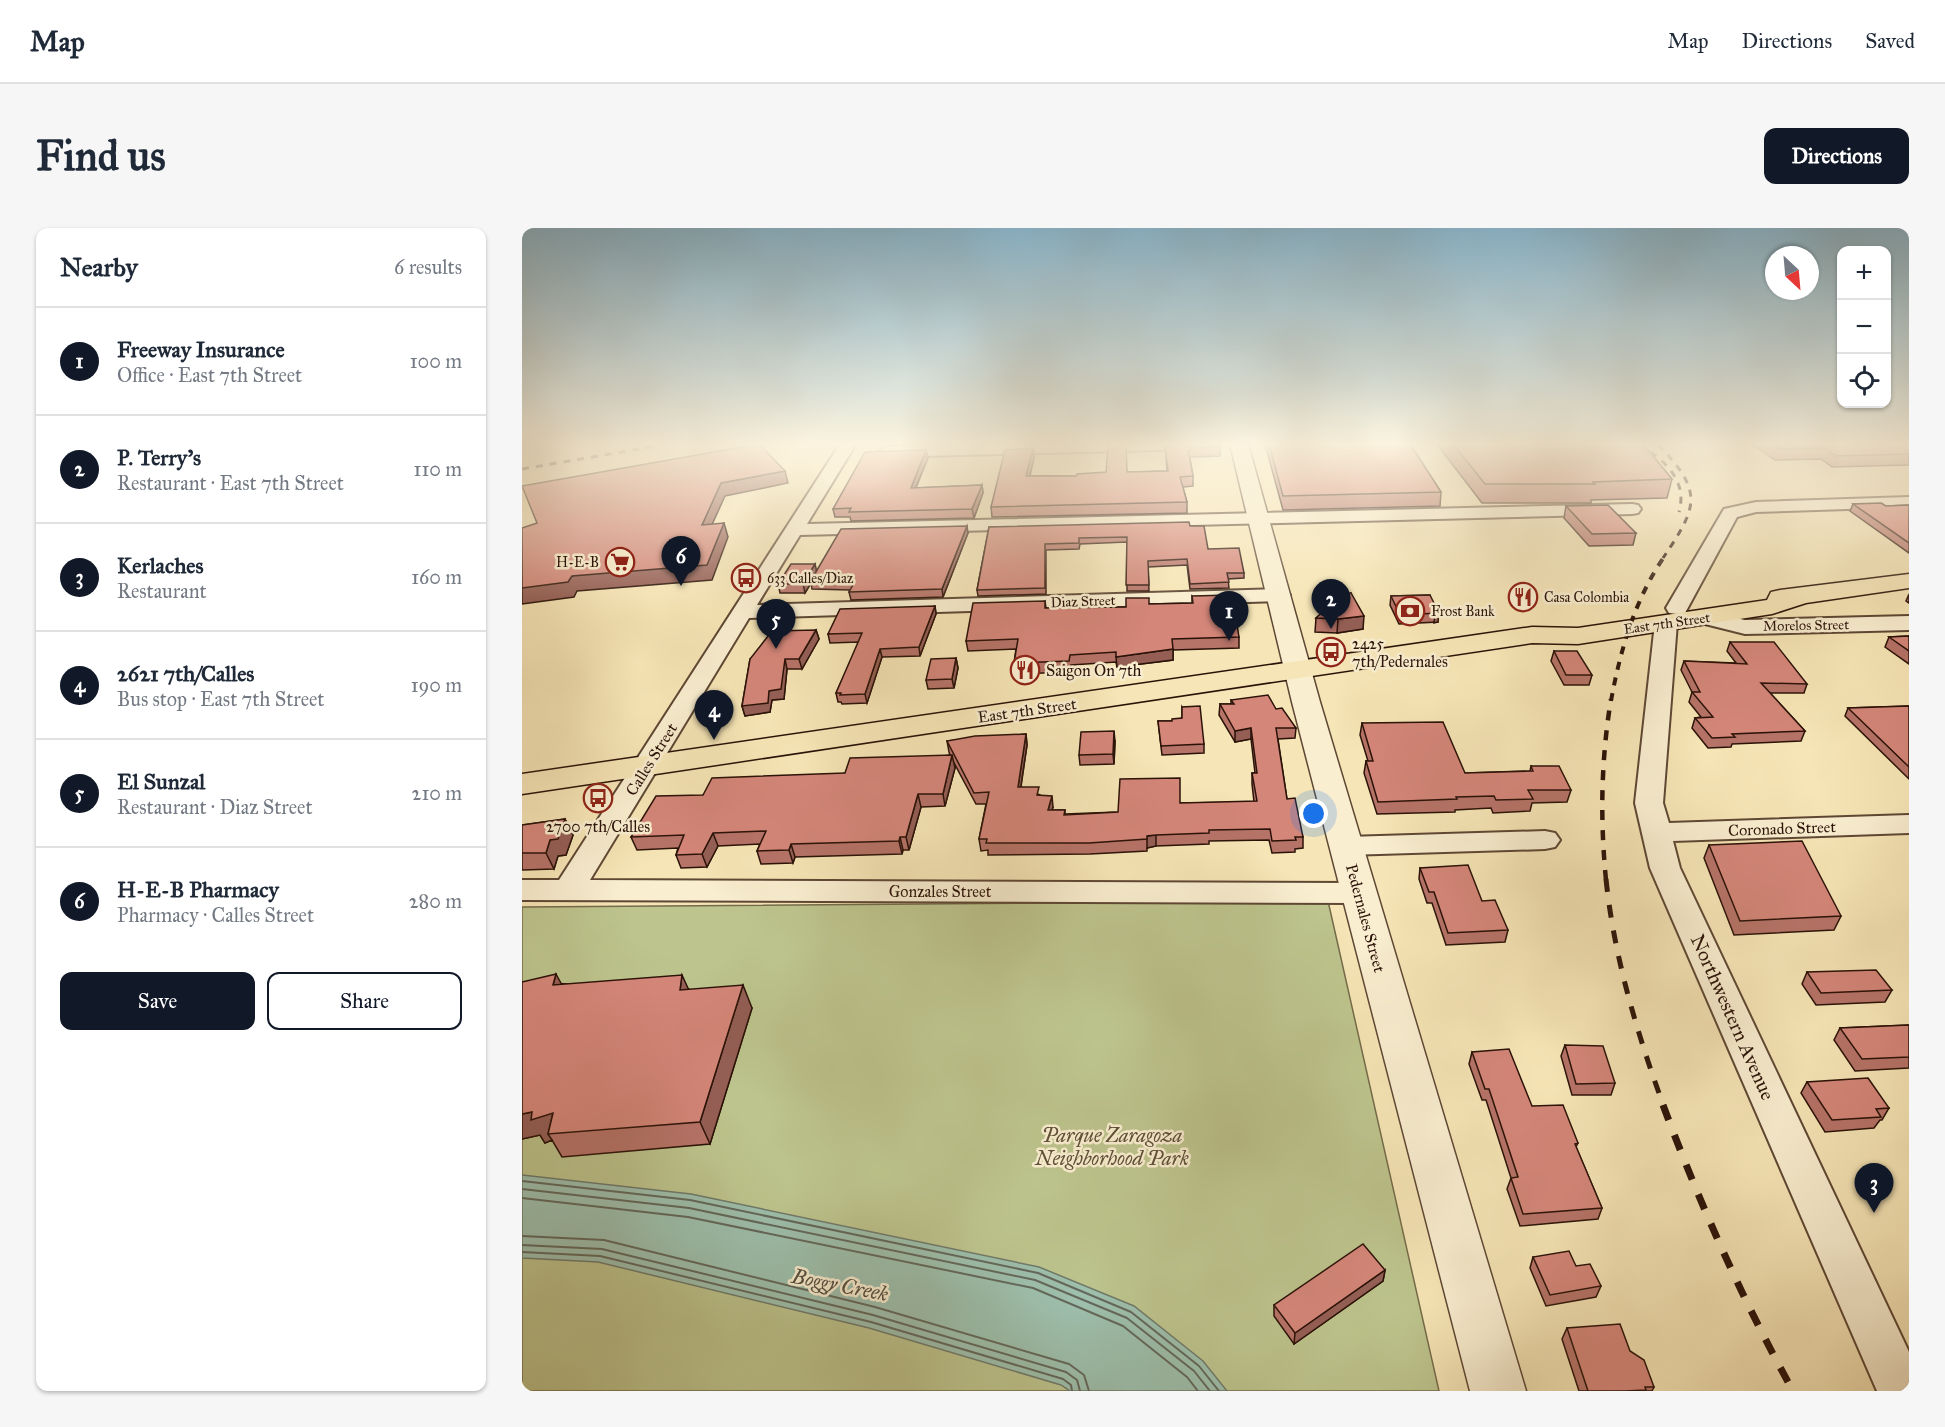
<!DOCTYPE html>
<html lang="en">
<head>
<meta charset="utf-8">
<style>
  body { margin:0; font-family:"IM FELL Great Primer",serif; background:#f6f6f7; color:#1f2937 }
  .controls { position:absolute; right:18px; top:18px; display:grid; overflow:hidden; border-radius:12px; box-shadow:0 2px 4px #0004 }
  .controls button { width:54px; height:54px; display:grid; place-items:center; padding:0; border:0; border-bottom:2px solid #e0e1e3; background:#fff; color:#1f2937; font:30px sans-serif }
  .compass { position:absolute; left:1243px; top:18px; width:54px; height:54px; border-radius:50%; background:#fff; box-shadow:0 2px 4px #0004; rotate:154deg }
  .you { position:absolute; left:792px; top:586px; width:21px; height:21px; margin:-15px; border:4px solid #fff; border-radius:50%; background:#1a73e8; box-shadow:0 0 0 9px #1a73e833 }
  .badge { display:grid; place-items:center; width:39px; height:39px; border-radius:50%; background:#111827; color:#fff; font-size:20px; font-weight:700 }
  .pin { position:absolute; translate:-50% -50px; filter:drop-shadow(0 2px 3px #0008) }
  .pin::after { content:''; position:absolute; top:32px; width:21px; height:18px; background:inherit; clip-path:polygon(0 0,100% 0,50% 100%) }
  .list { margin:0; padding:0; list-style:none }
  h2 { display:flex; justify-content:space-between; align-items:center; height:78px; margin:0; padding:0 24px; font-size:26px }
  h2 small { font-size:20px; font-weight:400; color:#747a83 }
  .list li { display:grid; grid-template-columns:39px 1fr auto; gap:18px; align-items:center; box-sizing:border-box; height:108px; padding:0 24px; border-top:2px solid #e0e1e3 }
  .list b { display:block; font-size:22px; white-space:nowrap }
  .list p { margin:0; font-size:20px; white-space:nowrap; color:#747a83 }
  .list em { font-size:20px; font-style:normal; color:#747a83 }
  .actions { display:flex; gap:12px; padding:18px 24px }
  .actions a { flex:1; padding:14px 0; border:2px solid #111827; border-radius:12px; text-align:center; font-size:21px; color:#111827 }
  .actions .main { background:#111827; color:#fff }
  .icon { flex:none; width:33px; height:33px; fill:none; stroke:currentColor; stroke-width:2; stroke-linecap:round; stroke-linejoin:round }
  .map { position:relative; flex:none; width:1387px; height:1163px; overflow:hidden; border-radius:12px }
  header { display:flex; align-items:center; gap:36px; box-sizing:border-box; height:84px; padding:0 30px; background:#fff; border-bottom:2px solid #e0e1e3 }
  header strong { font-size:28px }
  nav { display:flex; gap:33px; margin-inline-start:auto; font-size:21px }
  .intro { display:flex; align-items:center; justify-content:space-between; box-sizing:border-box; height:144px; padding:0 36px }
  h1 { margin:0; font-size:42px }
  .button { padding:15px 27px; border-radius:12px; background:#111827; color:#fff; font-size:21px; font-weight:700 }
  main { display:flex; gap:36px; padding:0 36px }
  aside { flex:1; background:#fff; border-radius:12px; box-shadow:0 2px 4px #0004 }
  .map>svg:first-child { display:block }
  .green { fill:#bdc48d; stroke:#746b4a; stroke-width:1.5 }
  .water { fill:#9dbfac; stroke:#6f7a6a; stroke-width:1.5 }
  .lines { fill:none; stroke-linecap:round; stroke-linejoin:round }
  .shore { stroke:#64685a; stroke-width:2 }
  .minor-casing { stroke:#5e4734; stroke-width:4 }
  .tertiary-casing { stroke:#5e4734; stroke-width:3 }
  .primary-casing { stroke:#2b1208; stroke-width:3 }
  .minor { fill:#f9eed0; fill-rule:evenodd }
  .tertiary { fill:#f9eed0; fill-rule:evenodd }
  .primary { fill:#f6e5b6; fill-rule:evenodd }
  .rail-far4 { stroke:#2b1208; stroke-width:3; stroke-dasharray:7 7; stroke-linecap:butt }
  .rail-far3 { stroke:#2b1208; stroke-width:4; stroke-dasharray:8 8; stroke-linecap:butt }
  .rail-far2 { stroke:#2b1208; stroke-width:4.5; stroke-dasharray:10 10; stroke-linecap:butt }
  .rail-far1 { stroke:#2b1208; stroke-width:5; stroke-dasharray:13 13; stroke-linecap:butt }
  .rail { stroke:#2b1208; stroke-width:7; stroke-dasharray:16 16; stroke-linecap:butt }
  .wall { fill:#b67368; stroke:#2b1208; stroke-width:1.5 }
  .shaded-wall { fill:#945e55; stroke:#2b1208; stroke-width:1.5 }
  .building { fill:#d48679; stroke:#2b1208; stroke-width:1.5 }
  .labels { text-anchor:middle; stroke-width:5; stroke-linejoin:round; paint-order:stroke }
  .far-poi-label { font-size:14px; fill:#2b1208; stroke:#f9eed0; text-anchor:start }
  .far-street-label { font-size:14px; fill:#2b1208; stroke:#f9eed0 }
  .poi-label { font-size:16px; fill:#2b1208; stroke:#f9eed0; text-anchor:start }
  .street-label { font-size:16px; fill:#2b1208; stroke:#f9eed0 }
  .near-street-label { font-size:20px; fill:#2b1208; stroke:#f9eed0 }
  .near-park-label { font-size:20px; font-style:italic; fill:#5e5037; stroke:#f9eed0 }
  .near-water-label { font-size:21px; font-style:italic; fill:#534f41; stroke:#f9eed0 }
</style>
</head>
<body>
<header>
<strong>Map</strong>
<nav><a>Map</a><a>Directions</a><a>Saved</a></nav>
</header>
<div class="intro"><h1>Find us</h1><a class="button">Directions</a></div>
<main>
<aside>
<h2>Nearby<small>6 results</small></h2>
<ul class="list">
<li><span class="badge">1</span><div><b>Freeway Insurance</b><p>Office · East 7th Street</p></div><em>100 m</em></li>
<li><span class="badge">2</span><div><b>P. Terry's</b><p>Restaurant · East 7th Street</p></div><em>110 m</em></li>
<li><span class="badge">3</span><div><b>Kerlaches</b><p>Restaurant</p></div><em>160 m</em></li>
<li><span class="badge">4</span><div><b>2621 7th/Calles</b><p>Bus stop · East 7th Street</p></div><em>190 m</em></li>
<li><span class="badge">5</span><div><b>El Sunzal</b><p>Restaurant · Diaz Street</p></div><em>210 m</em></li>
<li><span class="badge">6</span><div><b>H-E-B Pharmacy</b><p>Pharmacy · Calles Street</p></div><em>280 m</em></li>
</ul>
<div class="actions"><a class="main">Save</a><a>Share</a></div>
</aside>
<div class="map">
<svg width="1387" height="1163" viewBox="0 0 1387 1163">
  <rect width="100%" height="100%" fill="#f6e5b6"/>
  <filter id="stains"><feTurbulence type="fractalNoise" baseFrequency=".00333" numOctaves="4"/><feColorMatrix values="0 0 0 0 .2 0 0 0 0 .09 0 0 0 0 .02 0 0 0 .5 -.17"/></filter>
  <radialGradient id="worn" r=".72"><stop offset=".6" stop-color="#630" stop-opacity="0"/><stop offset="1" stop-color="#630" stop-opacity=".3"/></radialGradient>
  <path class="green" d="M806 673 917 1163H0V679Z"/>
  <path class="water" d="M0 947 169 966 517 1039 612 1078 681 1133 705 1163H548L539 1157 347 1100 76 1034 0 1030Z"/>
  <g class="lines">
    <path class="shore" d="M0 953 168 972 516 1045 609 1084 677 1138 697 1163
      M0 961 167 980 513 1052 605 1090 672 1143 688 1163
      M0 970 166 989 511 1060 601 1098 665 1149 676 1163
      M0 1008 82 1012 353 1079 547 1136 562 1147 567 1163
      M0 1017 80 1021 351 1087 544 1144 555 1152 558 1163
      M0 1024 78 1028 349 1094 541 1151 549 1157 550 1163"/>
    <g class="minor-casing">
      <path id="minor" d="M318 216H334L285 296 1110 276 1116 277 1119 281 1116 285 1110 286 278 307 235 377 758 361 765 363 768 367 765 371 758 373 227 390 68 652 836 655 847 658 852 665 847 672 836 675 0 672V652H37Z
        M480 216H681L673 221 365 229 357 224 365 219Z
        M1387 269V279L1234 284 1215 289 1163 385 1155 386 1147 385 1144 380 1202 281 1234 274Z
        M1183 383 1223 392 1387 388V402L1223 406 1175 394 1172 389 1175 384Z
        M1144 388 1152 390 1155 395 1141 575 1147 595 1387 587V605L1151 613 1158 640 1387 1124V1163H1355L1128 640 1113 575 1133 395 1136 390Z
        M1023 603 1033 605 1038 612 1033 619 1023 621 825 627 814 625 810 618 814 611 825 609Z"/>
    </g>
    <g class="tertiary-casing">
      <path id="tertiary" d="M708 216H726L798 474 1004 1163H948L770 474Z"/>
    </g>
    <g class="primary-casing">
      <path id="primary" d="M1387 346V360L1284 375 1250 386 1056 416 1010 415 0 566V546L1010 399 1056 400 1245 372 1249 364 1258 362Z"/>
    </g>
    <use href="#minor" class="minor"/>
    <use href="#tertiary" class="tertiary"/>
    <use href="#primary" class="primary"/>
    <path class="rail-far4" d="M1117 216C1142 232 1166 252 1157 284
      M1136 216C1181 264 1177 277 1141 330
      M0 241 146 216"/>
    <path class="rail-far3" d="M1089 473C1098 423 1113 371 1142 329"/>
    <path class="rail-far2" d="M1084 652C1078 591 1079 532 1089 471"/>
    <path class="rail-far1" d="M1084 651C1092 729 1115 805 1142 879"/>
    <path class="rail" d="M1141 877C1178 976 1220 1071 1271 1163"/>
  </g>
  <path class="wall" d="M352 216H383L353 217Z
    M643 216 698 219V228L668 229 671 248V258L661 259 665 274V285L470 289 469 279 511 220 512 230 508 248H554L605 244 645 243Z
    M743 216H888L919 264 918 278 761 282Z
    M917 216H1121L1150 251 1145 270 1069 272V275H960L917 219Z
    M1230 216H1387V237L1310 239 1299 231 1253 232Z
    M404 222 406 230 394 260 460 257 461 265 452 290 329 293 328 289H313L311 281Z
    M1331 276 1364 278 1387 277V325L1328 283Z
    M1044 278 1114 305 1111 317 1067 318 1042 290Z
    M668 298 686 321 722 345V350L706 351 707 360 668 361 665 337 626 339 627 363H605V314L558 316 557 321 524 322V366L456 368 455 362 467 299Z
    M446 305 421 369 329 372 327 364 328 362 290 361 289 355 283 365H258L256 356 293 336 294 343Z
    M829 365 841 401 815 405 793 404 794 390Z
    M1387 366V375L1384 373Z
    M908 367 916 394 877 396 868 377 869 368Z
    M670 368 717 409V420L651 422V432L595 439 594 434 549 437 548 444 493 446 492 435 494 421 446 423 444 413 523 373 524 380 604 379 627 376 670 375Z
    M413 378 414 386 398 428 360 429 345 475 320 476 319 474H316L314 465 337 414 308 415 306 406Z
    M294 402 297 411 280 441H265L262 471 250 472 248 484 223 488 220 478 228 431Z
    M1387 408V436L1363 419 1367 409Z
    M1208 414 1285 456 1282 465H1248L1283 503 1279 513 1210 516 1209 519 1186 520 1170 500 1173 490 1179 489 1167 474 1170 464 1159 442 1162 433 1214 435 1205 423Z
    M1032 423 1070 447 1067 457H1042L1029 433Z
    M434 430 436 440 432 460 406 461 404 452Z
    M709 472 754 481 774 500 773 510 756 511 765 571 781 609V620L773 621V624L750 625 747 612 687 613V616L634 618 625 620V623L568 626 466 627V622L459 623 457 611 464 576H454L431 533 433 540 423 578 399 579 387 622H381L380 626 273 629 271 635 239 636 235 623 238 616 196 618 185 639 159 640 154 627 156 620 115 622 109 609 181 567 323 545 428 527 427 524 425 513 504 506 505 517 499 559 518 567 531 579 530 582H543V586L596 584 658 575 732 574 730 556V545H733L729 511 713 514 697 487 698 476H709Z
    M1387 478V551L1323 488 1326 480Z
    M660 479 682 516V525L640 527 636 493H650L660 490Z
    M840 495 943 545 1008 543 1009 538 1049 562 1045 574 1010 575 1008 583 971 585 969 580 933 582V584L855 586 842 545 844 533H846L838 507Z
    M593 513 592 536 558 537 557 527Z
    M43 591 51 607 44 627 36 628 32 641 0 642V597Z
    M1187 617 1319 688 1312 702 1212 707 1182 630Z
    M898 640 960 673 986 702 983 714 924 717 910 675H905L897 651Z
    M1285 744 1370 762 1363 774 1294 777 1280 756Z
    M0 754 166 761 230 780 188 916 40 929 30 912 23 915 18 907 0 911Z
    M1387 797V840L1333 843 1312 812 1318 800Z
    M1043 817 1093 855 1089 867H1050L1039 828Z
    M950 824 1010 878 1056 915 1054 919 1080 980 1076 991 998 998 985 961 989 950 964 872H960L947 836Z
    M1285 854 1367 880 1360 892H1358L1352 900 1303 904 1279 865Z
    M1011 1029 1054 1038 1079 1058 1074 1069 1024 1078 1008 1040Z
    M863 1042 861 1053 772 1116 752 1088V1077Z
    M1045 1100 1108 1123 1132 1159 1130 1163H1057L1040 1111Z"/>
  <path class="shaded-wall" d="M511 220 512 230 505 258 504 248Z
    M404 222 406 230 390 268 389 260Z
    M263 243 266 255 203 268 184 310 180 297 199 255Z
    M460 257 461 265 452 290 450 281Z
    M202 295 206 309 190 352 55 363 52 369 0 376V354L50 348Z
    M445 298 446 305 421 369 420 361Z
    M293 336 295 345 288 354 289 355 283 365 281 356Z
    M413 378 414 386 398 428 397 419Z
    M917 385 916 394 912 395 913 386Z
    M842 388 841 401 815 405 816 391Z
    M294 402 297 411 280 441 277 431Z
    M358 421 360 429 345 475 343 466Z
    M651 421V432L595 439 594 429Z
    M434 430 436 440 432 460 430 451Z
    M263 431 265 441 262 471 250 472 248 484 223 488 220 478 247 463Z
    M729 500V511L713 514V503Z
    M592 503 593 513 592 536 591 526Z
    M504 506 505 517 497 570 496 559Z
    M430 527 433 540 423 578 421 566Z
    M396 566 399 579 387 622 384 609Z
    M530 568 531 579 527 593 526 582Z
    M43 591 51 607 44 627 36 628 32 641 24 625 28 612Z
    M191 605 196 618 185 639 180 626Z
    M634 607V618L625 620V608Z
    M378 609 381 622 380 626 377 613Z
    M269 616 273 629 271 635 267 622Z
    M34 746 46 768 31 757Z
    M160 747 170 769 158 762Z
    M221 757 230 780 188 916 178 894Z
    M10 884 31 885 26 906 30 912 23 915 18 907 0 911V886Z
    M863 1042 861 1053 772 1116 773 1105Z"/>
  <path class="building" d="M237 216 263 243 199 255 180 297 202 295 185 337 50 348 46 354 0 360V300L15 295 0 258Z
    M586 216H604L605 244 646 243 643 216H697L698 219 668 220V223H666L671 248 658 249 665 274 469 279 483 222 511 220 504 248H554L555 246 584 244Z
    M747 216H888L919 264 761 268Z
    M931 216H1121L1150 251 1071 254 1073 256H963Z
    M1250 216H1387V226L1314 228 1303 220 1257 221Z
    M404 222 389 260 460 257 450 281 327 284 329 280 311 281 343 224Z
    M1359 275 1364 278 1387 277V315L1331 276Z
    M1086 277 1114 305 1070 306 1044 278Z
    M667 294 668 298H682L686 321 717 320 722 345H705L707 354 668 356 665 331 626 333 627 357H604L605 309 557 310V315L523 316V360L455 362 467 299Z
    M445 298 420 361 327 364 332 355 288 354 319 301Z
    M269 336H293L281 356H256Z
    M820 365H829L842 388 816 391 794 390Z
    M710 367 717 409 650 411 651 421 594 429V424L548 427 547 433 492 435 496 411 444 413 451 375 523 373V380L604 379V370H627V376L671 375 670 368Z
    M908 367 917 385 878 387 869 368Z
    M413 378 397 419 358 421 343 466 318 467 319 465H314L340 405 306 406 318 381Z
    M294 402 277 431H263L259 461 247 463 246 475 220 478 228 431 250 403Z
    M1387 408V423L1367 409Z
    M1208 414H1252L1285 456 1239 455 1283 503 1210 506 1213 509 1190 510 1173 490 1191 489 1170 464H1178L1162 433 1225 436Z
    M1032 423H1055L1070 447H1044Z
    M434 430 430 451 404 452 409 431Z
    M746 467 754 481 760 480 774 500H754L765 571 773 570 781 609H773L774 612 750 613 748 601 687 602V605L634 607 625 608V611L567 615H464L465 611H457L467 564 452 565 425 513 453 508 504 506 496 559H517L515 567 530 568 526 582H543L542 587 596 584 598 551 658 550V575L735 573 730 545H735L729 500 713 503 698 476H712L709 472Z
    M678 478 682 516 639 518 636 493H650V491L660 490V479Z
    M1387 478V539L1326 480Z
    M921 494 943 545 1011 543 1009 538H1037L1049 562H1006L1011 571 974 572 972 568 934 569 935 571 856 574 844 533H851L840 495Z
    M592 503 591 526 557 527 559 504Z
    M430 527 421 566H396L384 609H378L377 613 269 616 267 622 235 623 244 603 191 605 180 626 154 627 162 607 109 609 134 568 181 567 190 550 323 545 328 530Z
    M43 591 36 611 28 612 24 625H0V597Z
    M1280 613 1319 688 1218 693 1187 617Z
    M946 637 960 673 973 672 986 702 926 705 912 664H907L898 640Z
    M1354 742 1370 762 1299 765 1285 744Z
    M34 746 31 757 160 747 158 762 221 757 178 894 26 906 31 885 9 892 10 884 0 886V754Z
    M1387 797V829L1340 831 1318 800Z
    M1043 817 1081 818 1093 855 1054 856Z
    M987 821 1010 878 1041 877 1056 915 1053 916 1080 980 1001 986 989 950 996 949 967 861H963L950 824Z
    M1346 850 1367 880 1354 881 1359 889 1310 892 1285 854Z
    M841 1016 863 1042 773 1105 752 1077Z
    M1047 1023 1054 1038 1068 1036 1079 1058 1028 1067 1011 1029Z
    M1098 1096 1108 1123 1122 1132 1132 1159H1123L1124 1162 1103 1163H1066L1045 1100Z"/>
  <linearGradient id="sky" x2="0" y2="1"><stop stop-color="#8ab8d0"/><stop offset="0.57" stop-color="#fbf3de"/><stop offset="1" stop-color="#fbf3de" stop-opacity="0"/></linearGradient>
  <rect width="1387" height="379" fill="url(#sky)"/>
  <defs>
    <g id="supermarket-ring" transform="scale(1.5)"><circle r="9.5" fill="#f9eed0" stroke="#8f2418" stroke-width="1.5"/><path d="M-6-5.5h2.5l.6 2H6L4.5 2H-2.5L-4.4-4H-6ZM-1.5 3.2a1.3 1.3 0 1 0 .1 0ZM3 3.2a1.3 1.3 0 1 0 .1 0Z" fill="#8f2418"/></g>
    <g id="bus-ring" transform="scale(1.5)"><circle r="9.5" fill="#f9eed0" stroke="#8f2418" stroke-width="1.5"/><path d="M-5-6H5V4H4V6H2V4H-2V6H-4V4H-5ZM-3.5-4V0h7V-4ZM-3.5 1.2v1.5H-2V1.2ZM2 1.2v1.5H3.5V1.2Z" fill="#8f2418"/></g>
    <g id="restaurant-ring" transform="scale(1.5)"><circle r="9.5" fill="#f9eed0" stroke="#8f2418" stroke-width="1.5"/><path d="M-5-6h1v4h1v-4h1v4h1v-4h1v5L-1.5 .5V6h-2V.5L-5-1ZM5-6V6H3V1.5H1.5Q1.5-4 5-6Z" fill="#8f2418"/></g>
    <g id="bank-ring" transform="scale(1.5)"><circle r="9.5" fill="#f9eed0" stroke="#8f2418" stroke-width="1.5"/><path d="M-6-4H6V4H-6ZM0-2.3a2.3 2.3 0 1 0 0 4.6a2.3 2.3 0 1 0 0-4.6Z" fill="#8f2418"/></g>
  </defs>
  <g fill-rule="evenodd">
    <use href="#supermarket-ring" x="98" y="334"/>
    <use href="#bus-ring" x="224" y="350"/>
    <use href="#restaurant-ring" x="1001" y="369"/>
    <use href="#bank-ring" x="888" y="383"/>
    <use href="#bus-ring" x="809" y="424"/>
    <use href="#restaurant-ring" x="503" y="442"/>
    <use href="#bus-ring" x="76" y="570"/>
  </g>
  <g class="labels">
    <g class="far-poi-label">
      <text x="77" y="339" text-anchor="end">H-E-B</text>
      <text x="245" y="355">633 Calles/Diaz</text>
      <text x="1022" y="374">Casa Colombia</text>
      <text x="909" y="388">Frost Bank</text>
    </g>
    <g class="far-street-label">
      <text transform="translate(561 373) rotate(-2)" y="5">Diaz Street</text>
      <text transform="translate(1145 395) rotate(-8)" y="5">East 7th Street</text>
      <text transform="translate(1284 397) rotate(-1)" y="5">Morelos Street</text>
    </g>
    <g class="poi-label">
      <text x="830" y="421">2425<tspan x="830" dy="18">7th/Pedernales</tspan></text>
      <text x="524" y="448">Saigon On 7th</text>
      <text x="76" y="604" text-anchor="middle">2700 7th/Calles</text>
    </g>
    <g class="street-label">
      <text transform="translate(505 482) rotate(-8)" y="6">East 7th Street</text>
      <text transform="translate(129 531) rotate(-58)" y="6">Calles Street</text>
      <text transform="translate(1260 600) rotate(-2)" y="6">Coronado Street</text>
      <text x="418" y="669">Gonzales Street</text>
      <text transform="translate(844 690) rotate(75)" y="6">Pedernales Street</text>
    </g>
    <g class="near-street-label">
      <text transform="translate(1211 789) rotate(66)" y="7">Northwestern Avenue</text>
    </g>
    <g class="near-park-label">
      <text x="590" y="914">Parque Zaragoza<tspan x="590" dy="23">Neighborhood Park</tspan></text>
    </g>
    <g class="near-water-label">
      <text transform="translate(318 1057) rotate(11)" y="7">Boggy Creek</text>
    </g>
  </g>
  <rect width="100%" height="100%" filter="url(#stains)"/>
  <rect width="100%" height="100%" fill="url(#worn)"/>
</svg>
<div class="controls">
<button>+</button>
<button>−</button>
<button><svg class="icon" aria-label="locate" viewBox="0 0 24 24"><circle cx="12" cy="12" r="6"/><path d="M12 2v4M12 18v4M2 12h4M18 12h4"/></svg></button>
</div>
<svg class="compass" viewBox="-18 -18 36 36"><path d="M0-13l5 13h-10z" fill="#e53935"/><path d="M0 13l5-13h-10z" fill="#747a83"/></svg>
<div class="you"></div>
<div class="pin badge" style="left:707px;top:413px">1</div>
<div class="pin badge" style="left:809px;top:401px">2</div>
<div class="pin badge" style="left:1352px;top:985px">3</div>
<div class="pin badge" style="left:192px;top:512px">4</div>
<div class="pin badge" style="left:254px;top:421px">5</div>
<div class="pin badge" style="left:159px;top:358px">6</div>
</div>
</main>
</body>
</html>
